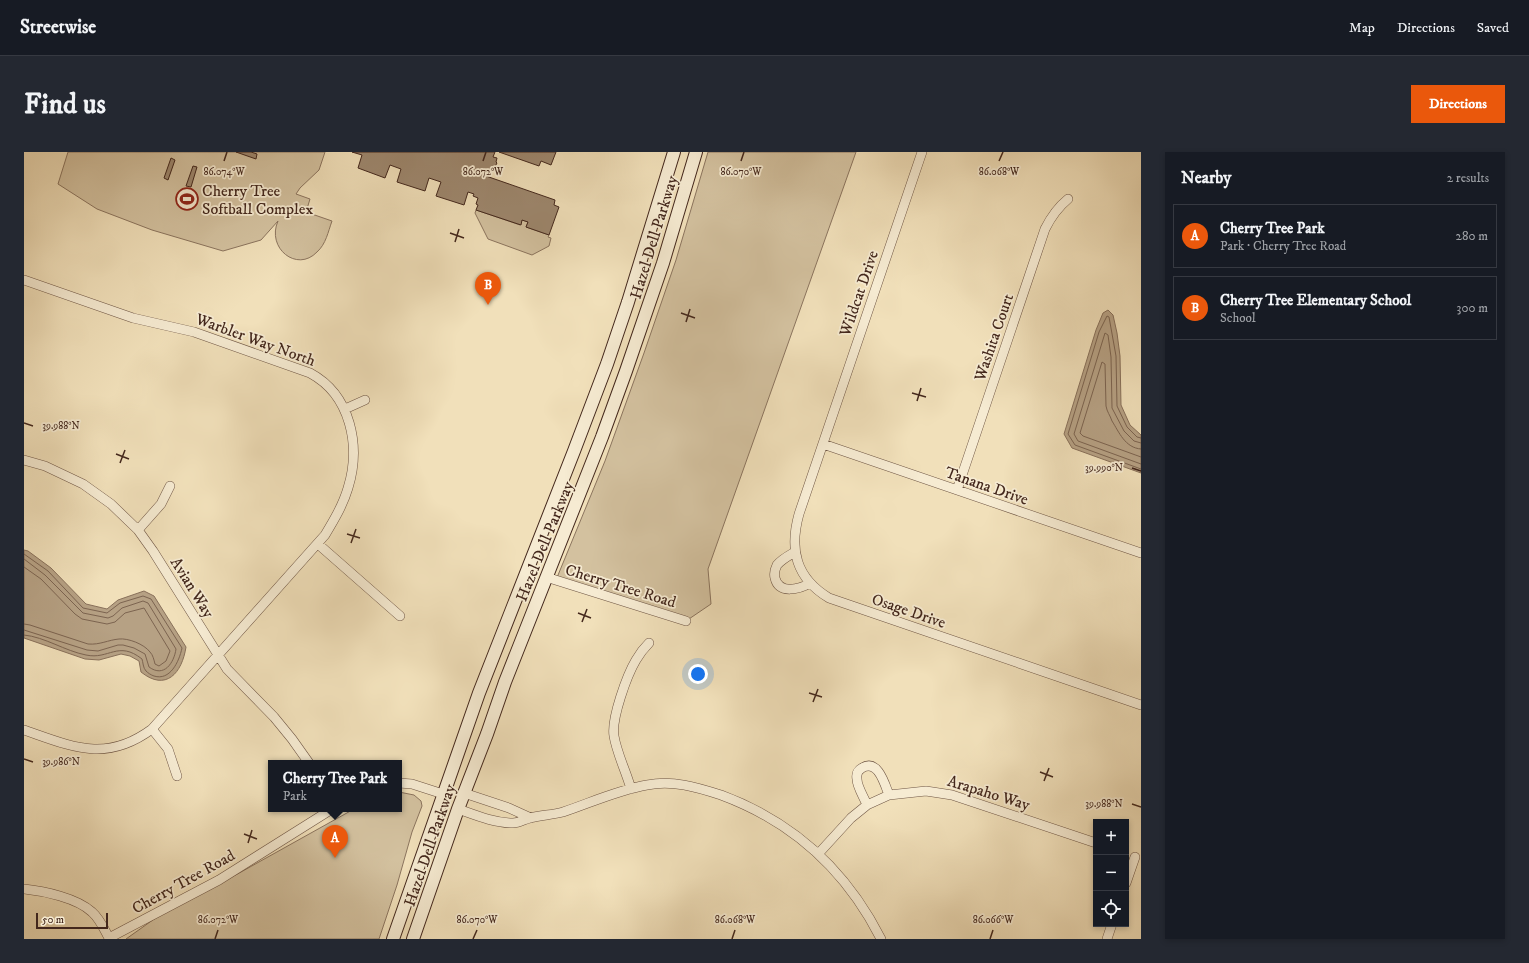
<!DOCTYPE html>
<html lang="en">
<head>
<meta charset="utf-8">
<style>
  body { margin:0; font-family:"IM FELL DW Pica",serif; background:#242831; color:#f1f3f6 }
  .controls { position:absolute; right:12px; bottom:12px; display:grid; overflow:hidden; border-radius:0px; box-shadow:0 2px 6px #0003 }
  .controls button { width:36px; height:36px; display:grid; place-items:center; padding:0; border:0; border-bottom:1px solid #363941; background:#171b24; color:#f1f3f6; font:20px sans-serif }
  .scale { position:absolute; left:12px; bottom:10px; width:72px; box-sizing:border-box; padding-left:4px; border:2px solid #43271c; border-top:0; font-size:11px; line-height:14px; white-space:nowrap; color:#43271c; -webkit-text-stroke:3px #f6ebd2; paint-order:stroke }
  .you { position:absolute; left:674px; top:522px; width:14px; height:14px; margin:-10px; border:3px solid #fff; border-radius:50%; background:#1a73e8; box-shadow:0 0 0 6px #1a73e833 }
  .badge { display:grid; place-items:center; width:26px; height:26px; border-radius:50%; background:#ea580c; color:#fff; font-size:13px; font-weight:700 }
  .pin { position:absolute; translate:-50% -33px; filter:drop-shadow(0 1px 2px #0008) }
  .pin::after { content:''; position:absolute; top:21px; width:14px; height:12px; background:inherit; clip-path:polygon(0 0,100% 0,50% 100%) }
  .popup { position:absolute; left:244px; top:608px; width:134px; height:52px; box-sizing:border-box; display:grid; place-content:center; border-radius:0px; background:#171b24; filter:drop-shadow(0 1px 3px #0005); font-size:13px; white-space:nowrap; color:#9ea1a6 }
  .popup b { font-size:15px; color:#f1f3f6 }
  .popup::after { content:''; position:absolute; left:50%; top:100%; margin-left:-8px; border:8px solid transparent; border-top-color:#171b24 }
  .list { margin:0; padding:0; list-style:none }
  h2 { display:flex; justify-content:space-between; align-items:center; height:52px; margin:0; padding:0 16px; font-size:17px }
  h2 small { font-size:13px; font-weight:400; color:#9ea1a6 }
  .list li { display:grid; grid-template-columns:26px 1fr auto; gap:12px; align-items:center; box-sizing:border-box; height:64px; margin:0 8px 8px; padding:0 8px; border:1px solid #363941; border-radius:0px }
  .list b { display:block; font-size:15px; white-space:nowrap }
  .list p { margin:0; font-size:13px; white-space:nowrap; color:#9ea1a6 }
  .list em { font-size:13px; font-style:normal; color:#9ea1a6 }
  .icon { flex:none; width:22px; height:22px; fill:none; stroke:currentColor; stroke-width:2; stroke-linecap:round; stroke-linejoin:round }
  .map { position:relative; flex:none; width:1117px; height:787px; overflow:hidden; border-radius:0px }
  header { display:flex; align-items:center; gap:24px; box-sizing:border-box; height:56px; padding:0 20px; background:#171b24; border-bottom:1px solid #363941 }
  header strong { font-size:19px }
  nav { display:flex; gap:22px; margin-inline-start:auto; font-size:14px }
  .intro { display:flex; align-items:center; justify-content:space-between; box-sizing:border-box; height:96px; padding:0 24px }
  h1 { margin:0; font-size:28px }
  .button { padding:10px 18px; border-radius:0px; background:#ea580c; color:#fff; font-size:14px; font-weight:700 }
  main { display:flex; gap:24px; padding:0 24px }
  aside { flex:1; background:#171b24; border-radius:0px; box-shadow:0 2px 6px #0003 }
  .map>svg:first-child { display:block }
  .green { fill:#d3c19f; stroke:#8b745e }
  .water { fill:#b6a184; stroke:#88705a }
  .lines { fill:none; stroke-linecap:round; stroke-linejoin:round }
  .shore { stroke:#7c6450; stroke-width:1 }
  .building { fill:#9d876e; stroke:#43271c }
  .minor-casing { stroke:#6e5544; stroke-width:10 }
  .secondary-casing { stroke:#43271c; stroke-width:14 }
  .minor { stroke:#f6ebd2; stroke-width:9 }
  .secondary { stroke:#f6ebd2; stroke-width:12 }
  .ticks { fill:none; stroke:#43271c; stroke-width:1.5 }
  .labels { text-anchor:middle; stroke-width:3.5; stroke-linejoin:round; paint-order:stroke }
  .poi-label { font-size:16px; fill:#43271c; stroke:#f6ebd2; text-anchor:start }
  .street-label { font-size:16px; fill:#43271c; stroke:#f6ebd2 }
  .ticks-label { font-size:10px; text-anchor:middle; fill:#43271c; stroke:#f6ebd2; stroke-width:3.5; stroke-linejoin:round; paint-order:stroke }
</style>
</head>
<body>
<header>
<strong>Streetwise</strong>
<nav><a>Map</a><a>Directions</a><a>Saved</a></nav>
</header>
<div class="intro"><h1>Find us</h1><a class="button">Directions</a></div>
<main>
<div class="map">
<svg width="1117" height="787" viewBox="0 0 1117 787">
  <rect width="100%" height="100%" fill="#f1e0ba"/>
  <filter id="stains"><feTurbulence type="fractalNoise" baseFrequency=".005" numOctaves="4"/><feColorMatrix values="0 0 0 0 .2 0 0 0 0 .09 0 0 0 0 .02 0 0 0 .5 -.17"/></filter>
  <radialGradient id="worn" r=".72"><stop offset=".6" stop-color="#630" stop-opacity="0"/><stop offset="1" stop-color="#630" stop-opacity=".3"/></radialGradient>
  <path class="green" d="M44 0H301L295 18 276 36 272 42 286 47 282 60 308 69C304 80 302 92 293 100 273 121 242 96 254 69L237 88 199 99 128 78 73 57 34 32Z
    M684 0H832L684 417 687 452 662 469 532 428 581 309 620 201 652 108Z
    M452 58 496 73 498 68 504 70 502 75 525 83 524 85 527 86 525 94 508 103 464 87 451 61Z
    M375 640 390 643 397 649 398 654 388 680 373 733 355 787H102L133 765 217 720 330 657H375Z"/>
  <path class="water" d="M1084 158 1089 163 1093 181 1096 204 1097 253 1106 273 1117 283V321L1048 296 1040 282 1072 178 1079 161Z
    M0 398 4 399 27 416 62 452 83 457 94 448 120 439 130 444 162 495C158 521 142 540 117 520L115 509 106 504 97 502 75 508 61 507 0 486Z"/>
  <g class="lines">
    <path class="shore" d="M1117 286 1113 285 1103 275 1093 254 1092 204 1085 165 1083 164 1075 180 1044 282 1051 293 1117 317
      M1117 291 1110 289 1100 279 1088 256 1087 205 1084 183 1081 181 1050 282 1054 289 1117 312
      M1117 297C1101 296 1095 280 1088 269 1086 263 1083 260 1082 254L1081 212 1078 210 1056 281 1059 284 1117 305
      M0 402 24 419 59 456 83 461 96 451 119 444 127 447 158 496C155 510 146 529 130 524 127 523 124 521 122 519 119 516 119 510 118 507 94 488 85 508 62 503 41 499 21 485 0 483
      M0 407 21 423 59 461 84 466 89 464 98 456 119 449 124 451 152 497C150 511 140 526 125 515L121 502 110 496 99 493H94L74 499 63 498 0 478
      M0 415 17 427 51 462 58 467 83 472 91 470 101 461 120 456 146 499 142 509 135 514 131 512C130 508 129 503 126 500 120 492 104 486 95 487 84 488 76 493 64 492L6 473 0 472"/>
  </g>
  <path class="building" d="M212 0H227L233 2 232 7Z
    M328 0H471L469 5 473 6 472 10 473 11 468 20 464 18 462 24 531 48 530 53 535 55 525 83 502 75 504 70 498 68 497 73 452 58 454 53 452 52 454 46 449 44 450 42 444 40 440 53 412 44 417 30 405 26 401 39 373 30 377 17 366 13 361 26 334 16 338 3Z
    M475 0H532L527 13 517 9 515 14Z
    M147 6 151 8 144 28 140 26Z
    M169 14 173 15 167 35 162 34Z"/>
  <g class="lines">
    <g class="minor-casing">
      <path id="minor" d="M898 0 775 362C765 398 772 426 805 446L1117 553
        M0 128 109 166 170 180 286 221C327 243 337 294 324 336 319 353 310 368 301 383L128 577C82 611 49 595 0 578
        M321 257 341 248
        M799 292 1117 401
        M0 308 21 314 59 332 87 352 114 378 129 399 203 517 250 565 268 587 285 611
        M933 338 1021 77C1027 65 1033 56 1044 47
        M114 378 137 352 146 334
        M294 392 376 464
        M771 400C764 404 758 407 753 413 751 417 750 422 751 426 755 443 776 437 786 431
        M522 425 662 469
        M128 577 144 597 153 624
        M375 631 388 632 419 642
        M607 637C602 619 593 602 590 584 587 567 603 523 612 508 616 501 620 496 625 491
        M440 641 485 656 507 666
        M843 653C840 645 833 635 833 627 832 622 834 618 838 616 854 606 861 633 865 643
        M434 657C451 663 470 671 489 671 495 671 501 667 506 666 517 663 528 663 539 660 566 651 594 638 623 633 649 628 672 635 697 643 770 670 822 718 857 787
        M795 701 827 666 843 653 865 643 902 639 928 643 1072 691
        M1102 731 1111 705
        M0 737C20 739 53 746 68 760 76 767 80 777 85 786L195 728 308 657
        M1083 787 1088 772"/>
    </g>
    <g class="secondary-casing">
      <path id="secondary" d="M369 787 455 541 550 299 583 212 604 150 650 0
        M389 787 434 657 463 582 481 530 578 285 602 219 639 111 672 0"/>
    </g>
    <use href="#minor" class="minor"/>
    <use href="#secondary" class="secondary"/>
  </g>
  <path class="ticks" d="M200 9 203 0M459 9 462 0M717 9 720 0M975 9 979 0M426 81 440 86M431 90 435 77M657 161 671 166M662 170 666 157M888 241 902 245M893 249 897 236M0 271 9 274M92 302 105 307M96 311 101 298M1108 316 1117 319M323 382 336 386M327 391 332 377M554 461 567 466M558 470 563 457M785 541 798 545M789 550 794 537M0 607 9 610M1016 620 1029 625M1020 629 1025 616M1108 652 1117 655M220 682 233 687M224 691 228 678M191 787 194 778M449 787 453 778M708 787 711 778M966 787 969 778"/>
  <defs>
    <g id="stadium-ring" transform="scale(1.15)"><circle r="9.5" fill="#f6ebd2" stroke="#8f2418" stroke-width="1.5"/><path d="M0-5a6.5 5 0 1 0 0 10a6.5 5 0 1 0 0-10ZM-3.5-1.8h7v3.6h-7Z" fill="#8f2418"/></g>
  </defs>
  <g fill-rule="evenodd">
    <use href="#stadium-ring" x="163" y="47"/>
  </g>
  <g class="labels">
    <g class="poi-label">
      <text x="178" y="44">Cherry Tree<tspan x="178" dy="18">Softball Complex</tspan></text>
    </g>
    <g class="street-label">
      <text transform="translate(629 85) rotate(-73)" y="6">Hazel Dell Parkway</text>
      <text transform="translate(834 141) rotate(-71)" y="6">Wildcat Drive</text>
      <text transform="translate(969 185) rotate(-71)" y="6">Washita Court</text>
      <text transform="translate(232 187) rotate(20)" y="6">Warbler Way North</text>
      <text transform="translate(963 333) rotate(19)" y="6">Tanana Drive</text>
      <text transform="translate(520 389) rotate(-68)" y="6">Hazel Dell Parkway</text>
      <text transform="translate(597 433) rotate(17)" y="6">Cherry Tree Road</text>
      <text transform="translate(169 435) rotate(58)" y="6">Avian Way</text>
      <text transform="translate(885 458) rotate(19)" y="6">Osage Drive</text>
      <text transform="translate(965 640) rotate(17)" y="6">Arapaho Way</text>
      <text transform="translate(405 693) rotate(-71)" y="6">Hazel Dell Parkway</text>
      <text transform="translate(159 729) rotate(-29)" y="6">Cherry Tree Road</text>
    </g>
  </g>
  <g class="ticks-label">
    <text x="200" y="23">86.074°W</text>
    <text x="459" y="23">86.072°W</text>
    <text x="717" y="23">86.070°W</text>
    <text x="975" y="23">86.068°W</text>
    <text x="37" y="277">39.988°N</text>
    <text x="1080" y="319">39.990°N</text>
    <text x="37" y="613">39.986°N</text>
    <text x="1080" y="655">39.988°N</text>
    <text x="194" y="771">86.072°W</text>
    <text x="453" y="771">86.070°W</text>
    <text x="711" y="771">86.068°W</text>
    <text x="969" y="771">86.066°W</text>
  </g>
  <rect width="100%" height="100%" filter="url(#stains)"/>
  <rect width="100%" height="100%" fill="url(#worn)"/>
</svg>
<div class="controls">
<button>+</button>
<button>−</button>
<button><svg class="icon" aria-label="locate" viewBox="0 0 24 24"><circle cx="12" cy="12" r="6"/><path d="M12 2v4M12 18v4M2 12h4M18 12h4"/></svg></button>
</div>
<div class="scale">50 m</div>
<div class="you"></div>
<div class="pin badge" style="left:311px;top:706px">A</div>
<div class="popup"><b>Cherry Tree Park</b>Park</div>
<div class="pin badge" style="left:464px;top:153px">B</div>
</div>
<aside>
<h2>Nearby<small>2 results</small></h2>
<ul class="list">
<li><span class="badge">A</span><div><b>Cherry Tree Park</b><p>Park · Cherry Tree Road</p></div><em>280 m</em></li>
<li><span class="badge">B</span><div><b>Cherry Tree Elementary School</b><p>School</p></div><em>300 m</em></li>
</ul>
</aside>
</main>
</body>
</html>
